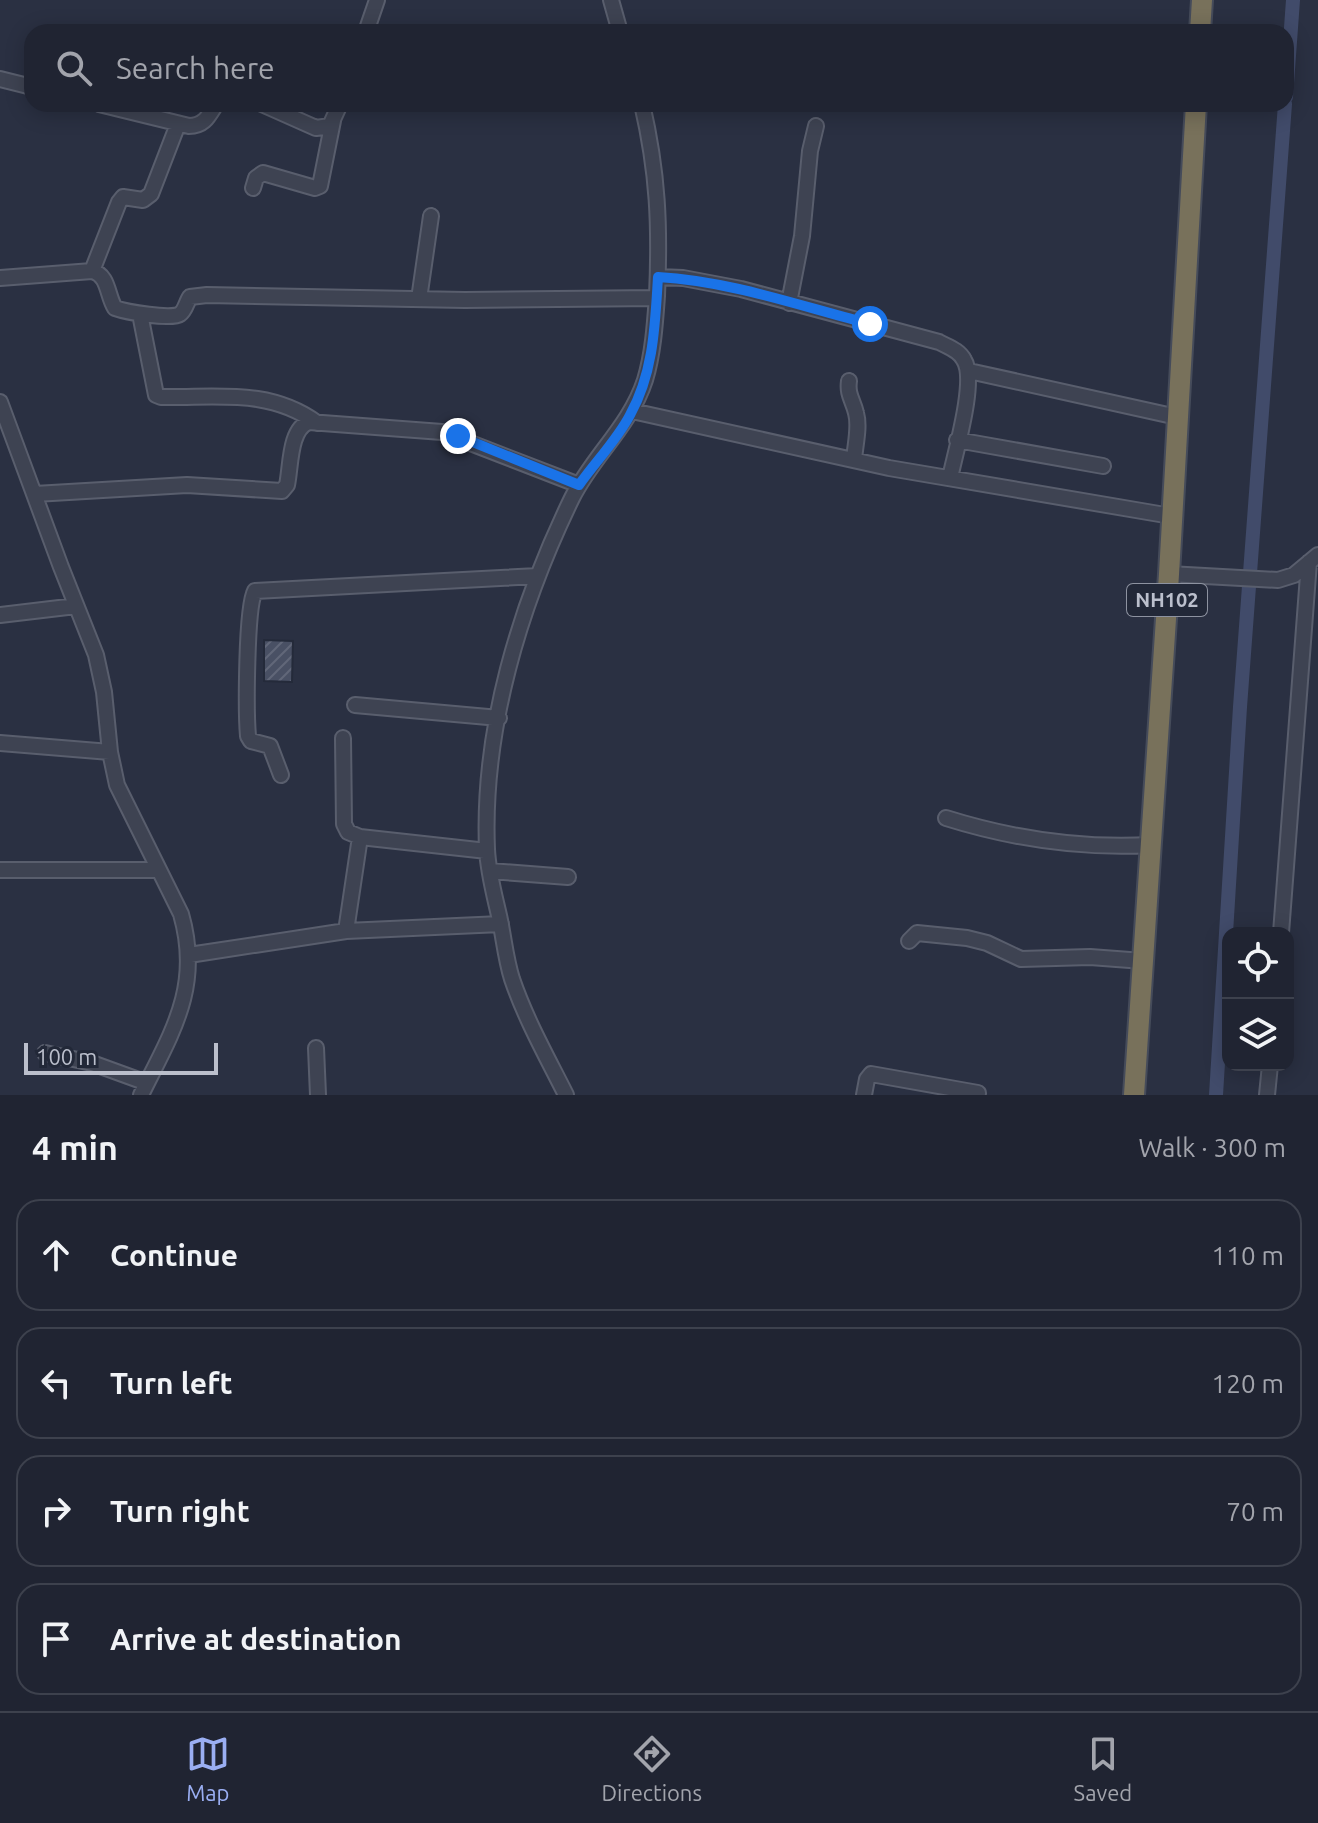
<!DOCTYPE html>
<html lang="en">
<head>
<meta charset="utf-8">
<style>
  body { margin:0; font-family:Ubuntu,sans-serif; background:#282c3a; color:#f1f3f6 }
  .controls { position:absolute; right:24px; bottom:24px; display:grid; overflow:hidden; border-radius:16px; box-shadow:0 4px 20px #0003 }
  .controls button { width:72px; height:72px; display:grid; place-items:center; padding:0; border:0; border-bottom:2px solid #3d414d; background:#202432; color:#f1f3f6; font:40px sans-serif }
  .scale { position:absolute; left:24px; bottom:20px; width:194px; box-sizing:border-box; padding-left:8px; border:4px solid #bbbfcc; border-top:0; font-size:22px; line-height:28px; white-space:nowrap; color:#bbbfcc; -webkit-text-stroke:6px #222838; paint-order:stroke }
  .stop { position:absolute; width:24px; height:24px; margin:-18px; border:6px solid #1a73e8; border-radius:50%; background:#fff }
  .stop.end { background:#1a73e8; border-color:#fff; box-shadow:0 2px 8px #0008 }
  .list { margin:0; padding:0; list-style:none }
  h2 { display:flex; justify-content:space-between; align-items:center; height:104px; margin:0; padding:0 32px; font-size:34px }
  h2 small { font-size:26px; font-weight:400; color:#a2a4ac }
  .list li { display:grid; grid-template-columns:52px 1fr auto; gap:24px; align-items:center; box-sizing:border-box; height:112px; margin:0 16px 16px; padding:0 16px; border:2px solid #3d414d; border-radius:24px }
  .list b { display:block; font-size:30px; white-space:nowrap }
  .list em { font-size:26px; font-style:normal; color:#a2a4ac }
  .icon { flex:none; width:44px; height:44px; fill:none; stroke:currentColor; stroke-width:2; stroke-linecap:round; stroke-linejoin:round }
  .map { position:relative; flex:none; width:1318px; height:1095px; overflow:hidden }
  .search { position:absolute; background:#202432; box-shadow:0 4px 20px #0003; left:24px; right:24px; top:24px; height:88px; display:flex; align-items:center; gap:20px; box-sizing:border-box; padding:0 28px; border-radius:24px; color:#a2a4ac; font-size:30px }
  .sheet { height:616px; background:#202432 }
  nav { display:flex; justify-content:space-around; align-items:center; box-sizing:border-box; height:112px; border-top:2px solid #3d414d; background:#202432; font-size:22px; color:#a2a4ac }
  nav a { display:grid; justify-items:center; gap:4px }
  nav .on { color:#9aaef2 }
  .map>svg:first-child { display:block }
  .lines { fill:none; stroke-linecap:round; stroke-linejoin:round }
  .canal { stroke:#414b6a; stroke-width:14 }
  .building { fill:url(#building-hatch); stroke:#242a3a; stroke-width:2 }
  .minor-casing { stroke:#595e6d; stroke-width:18 }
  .highway-casing { stroke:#454b5a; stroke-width:24 }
  .minor { stroke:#3e4352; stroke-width:14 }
  .highway { stroke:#78715b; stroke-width:20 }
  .route { stroke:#1a73e8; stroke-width:10 }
  .labels { text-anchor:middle; stroke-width:8; stroke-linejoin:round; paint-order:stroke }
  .shield { fill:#222838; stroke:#8d92a0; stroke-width:2 }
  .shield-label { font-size:20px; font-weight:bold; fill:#bbbfcc }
</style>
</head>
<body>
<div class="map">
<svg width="1318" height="1095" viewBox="0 0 1318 1095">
  <defs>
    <pattern id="building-hatch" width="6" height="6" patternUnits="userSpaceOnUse" patternTransform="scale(2)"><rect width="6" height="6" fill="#495064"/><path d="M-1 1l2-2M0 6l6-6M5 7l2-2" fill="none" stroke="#616779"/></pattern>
  </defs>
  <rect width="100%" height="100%" fill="#2a3042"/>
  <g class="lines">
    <path class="canal" d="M1286 97 1293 0
      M1216 1095 1240 707 1285 104"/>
  </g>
  <path class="building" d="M264 640 293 641 292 682 264 681Z"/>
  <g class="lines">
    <g class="minor-casing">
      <path id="minor" d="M611 0 620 32
        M366 32 377 0
        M0 79 32 87
        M99 104 189 126C204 126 208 117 216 104
        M262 104 316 128 330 126 340 104
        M253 188 256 178 263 173 315 188 320 186 333 121
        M92 271 119 202 123 197 143 200 151 194 178 124
        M658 277 683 278 741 289 939 342C948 347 959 350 964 360 977 380 955 453 950 478
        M0 278 92 271C109 275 107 296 115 308 126 312 172 320 180 314 185 311 187 301 190 297L207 295 465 300 656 298
        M419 299 431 216
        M789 303 802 236 810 151 816 126
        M140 314 156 395 161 397C217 398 269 388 317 423
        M969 371 1177 417
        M849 381C847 395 853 400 856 413 860 427 855 445 854 460
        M0 402 61 567 96 655 104 692 110 752 117 785 181 914C202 987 172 1032 141 1095
        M632 411 889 468 1171 516
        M957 440 1103 466
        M35 494 187 485 282 491 287 485C291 467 289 429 309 422L442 432 579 485
        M1169 574 1278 580 1294 575 1318 555
        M0 615 76 606
        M355 705 499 718
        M343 738 344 824 348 832 360 837
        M0 743 110 752
        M281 775 270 746 251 741 248 736C246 713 246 607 255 591L538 576
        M946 818C1013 839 1080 849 1151 845
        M0 870H159
        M490 871 568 877
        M346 931 360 837 487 851
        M1281 933 1309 562
        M909 941 917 933 967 938 987 943 1021 959 1090 957 1143 961
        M189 955 346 931 501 924
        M316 1048 318 1095
        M45 1053 92 1063 147 1083
        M566 1095C547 1057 526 1020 512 979 506 960 504 940 500 920 495 897 488 873 487 849 482 729 520 605 572 498 593 456 630 426 645 380 653 354 655 324 657 296 660 226 658 173 642 104
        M864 1095 867 1079 871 1074 978 1093
        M1267 1095 1270 1065"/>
    </g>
    <g class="highway-casing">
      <path id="highway" d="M1200 32 1202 0
        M1134 1095 1169 574 1196 104"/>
    </g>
    <use href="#minor" class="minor"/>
    <use href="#highway" class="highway"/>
  </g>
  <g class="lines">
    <path class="route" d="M458 436 579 485C596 461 617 440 630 415 654 372 655 324 658 277 730 281 800 306 870 324"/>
  </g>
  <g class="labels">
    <rect class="shield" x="1127" y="584" width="80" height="32" rx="6"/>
    <g class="shield-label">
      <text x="1167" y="607">NH102</text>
    </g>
  </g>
</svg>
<div class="controls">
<button><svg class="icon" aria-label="locate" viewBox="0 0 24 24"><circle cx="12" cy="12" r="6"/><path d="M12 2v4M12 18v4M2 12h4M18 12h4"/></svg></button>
<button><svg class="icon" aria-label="layers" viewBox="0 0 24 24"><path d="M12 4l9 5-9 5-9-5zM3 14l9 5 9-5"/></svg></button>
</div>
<div class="scale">100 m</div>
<div class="stop" style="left:870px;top:324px"></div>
<div class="stop end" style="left:458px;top:436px"></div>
<div class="search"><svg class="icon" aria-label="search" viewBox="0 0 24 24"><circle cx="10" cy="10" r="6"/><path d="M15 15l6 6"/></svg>Search here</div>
</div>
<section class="sheet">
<h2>4 min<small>Walk · 300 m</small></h2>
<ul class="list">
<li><svg class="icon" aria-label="ahead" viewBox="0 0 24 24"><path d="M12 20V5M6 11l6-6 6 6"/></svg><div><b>Continue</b></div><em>110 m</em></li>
<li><svg class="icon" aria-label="left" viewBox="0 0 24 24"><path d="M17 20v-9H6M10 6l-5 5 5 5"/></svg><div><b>Turn left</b></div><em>120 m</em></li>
<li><svg class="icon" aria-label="right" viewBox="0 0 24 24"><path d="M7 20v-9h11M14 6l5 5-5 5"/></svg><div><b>Turn right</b></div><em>70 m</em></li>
<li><svg class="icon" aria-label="arrive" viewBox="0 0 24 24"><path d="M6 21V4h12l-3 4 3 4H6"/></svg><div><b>Arrive at destination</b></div></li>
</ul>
</section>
<nav>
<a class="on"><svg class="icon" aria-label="map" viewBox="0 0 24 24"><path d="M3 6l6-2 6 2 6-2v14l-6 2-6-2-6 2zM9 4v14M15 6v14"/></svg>Map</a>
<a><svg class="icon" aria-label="directions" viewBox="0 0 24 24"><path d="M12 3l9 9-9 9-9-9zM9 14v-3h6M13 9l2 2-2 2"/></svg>Directions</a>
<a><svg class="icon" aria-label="saved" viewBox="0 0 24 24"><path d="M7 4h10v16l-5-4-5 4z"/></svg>Saved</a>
</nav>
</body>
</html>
